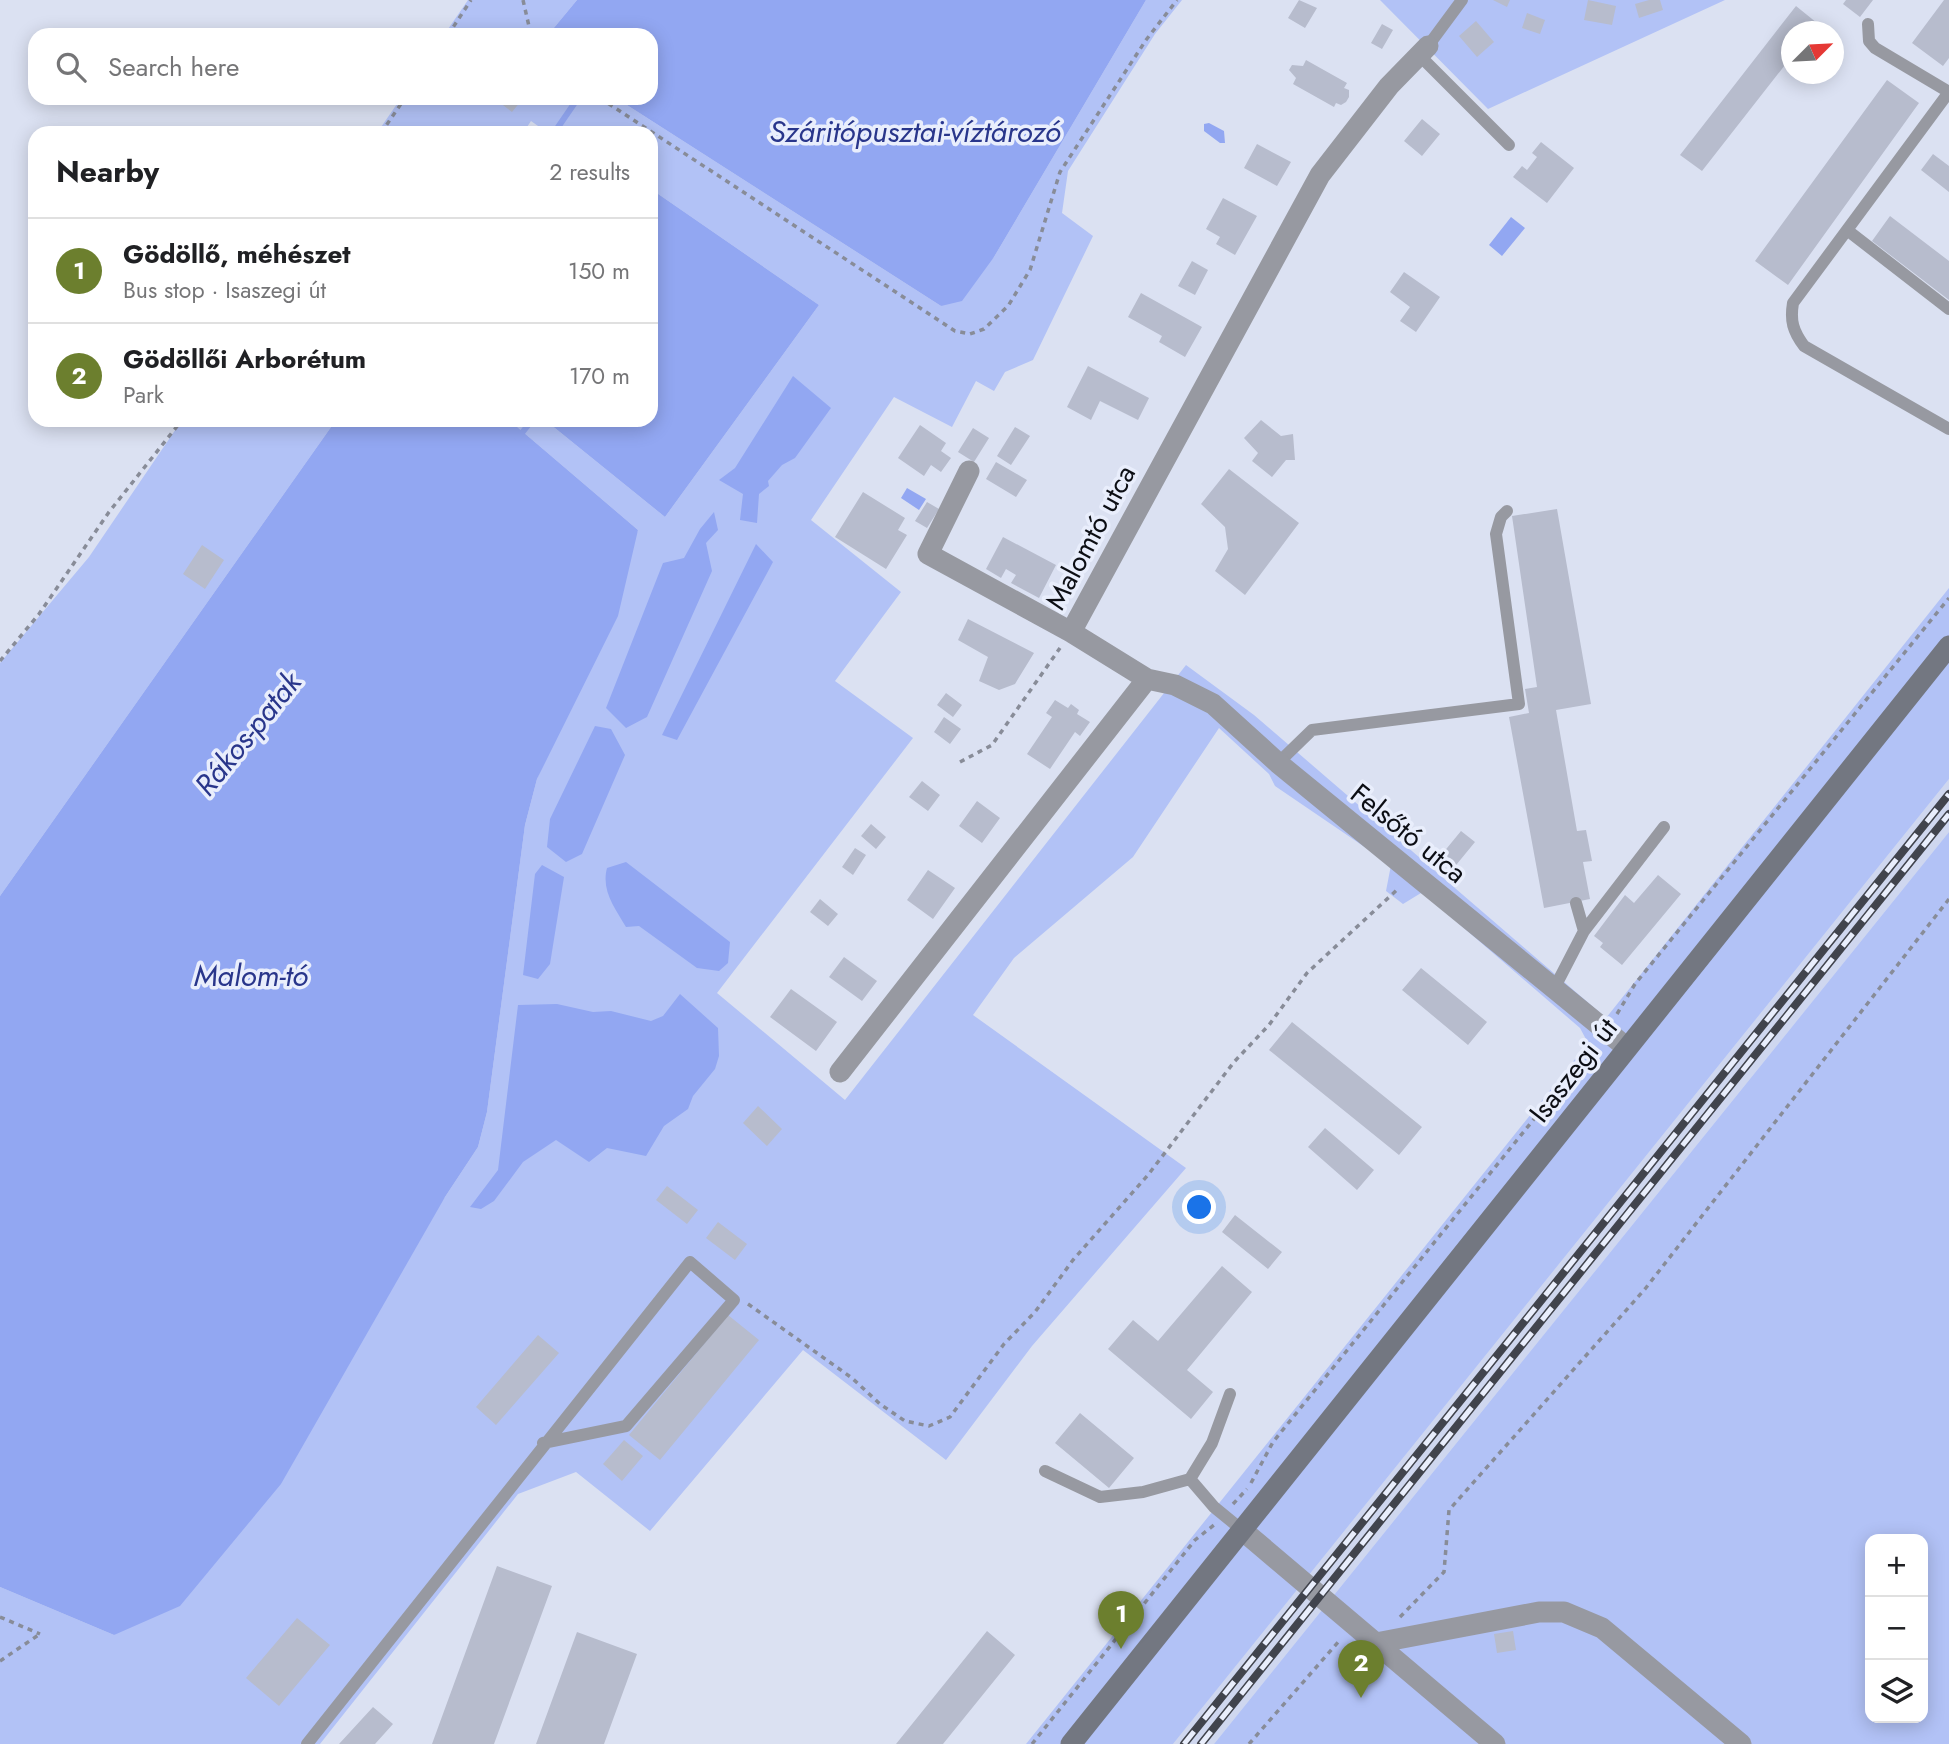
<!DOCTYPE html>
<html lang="en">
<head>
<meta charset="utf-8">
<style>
  body { margin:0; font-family:Jost,sans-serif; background:#f2f2f2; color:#202124 }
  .controls { position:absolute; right:21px; bottom:21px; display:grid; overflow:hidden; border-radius:14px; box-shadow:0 4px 18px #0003 }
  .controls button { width:63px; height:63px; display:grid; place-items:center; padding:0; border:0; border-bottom:2px solid #e0e0e0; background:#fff; color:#202124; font:35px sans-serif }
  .compass { position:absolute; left:1781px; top:21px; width:63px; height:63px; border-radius:50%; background:#fff; box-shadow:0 4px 18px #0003; rotate:66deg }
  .you { position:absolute; left:1200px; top:1208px; width:24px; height:24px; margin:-18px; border:5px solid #fff; border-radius:50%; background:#1a73e8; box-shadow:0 0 0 10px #1a73e833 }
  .badge { display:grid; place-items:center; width:46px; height:46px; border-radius:50%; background:#6c7f2e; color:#fff; font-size:23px; font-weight:700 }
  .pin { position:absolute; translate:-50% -58px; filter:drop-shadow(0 2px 4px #0008) }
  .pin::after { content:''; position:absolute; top:37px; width:24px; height:21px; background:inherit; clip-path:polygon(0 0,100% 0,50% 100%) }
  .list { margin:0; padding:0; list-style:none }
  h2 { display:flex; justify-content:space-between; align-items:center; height:91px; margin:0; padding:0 28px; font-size:30px }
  h2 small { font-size:23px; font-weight:400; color:#757577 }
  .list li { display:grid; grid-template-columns:46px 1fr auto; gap:21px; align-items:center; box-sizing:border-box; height:105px; padding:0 28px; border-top:2px solid #e0e0e0 }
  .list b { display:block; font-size:26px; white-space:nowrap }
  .list p { margin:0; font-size:23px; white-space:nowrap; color:#757577 }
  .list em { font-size:23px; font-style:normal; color:#757577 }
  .icon { flex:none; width:38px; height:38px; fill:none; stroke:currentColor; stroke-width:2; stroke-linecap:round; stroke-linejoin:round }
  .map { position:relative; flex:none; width:1949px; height:1744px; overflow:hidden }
  .search { position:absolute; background:#fff; box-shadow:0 4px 18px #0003; left:28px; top:28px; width:630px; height:77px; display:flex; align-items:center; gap:18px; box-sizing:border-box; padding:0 24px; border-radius:21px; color:#757577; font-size:26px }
  .panel { position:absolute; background:#fff; box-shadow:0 4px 18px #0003; left:28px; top:126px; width:630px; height:301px; border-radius:21px }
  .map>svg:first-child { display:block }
  .built { fill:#cfd7ef }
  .green { fill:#b2c2f6; fill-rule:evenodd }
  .water { fill:#92a7f2 }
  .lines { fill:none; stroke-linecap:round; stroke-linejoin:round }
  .stream { stroke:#92a7f2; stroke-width:6 }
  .building { fill:#b7bccd }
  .path { stroke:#888c98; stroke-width:3.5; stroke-dasharray:5 5; stroke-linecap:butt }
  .lane { stroke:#9799a1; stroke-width:12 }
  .street { stroke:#9799a1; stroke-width:21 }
  .secondary { stroke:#737781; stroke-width:21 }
  .rail-casing { stroke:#41444d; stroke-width:8 }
  .rail { stroke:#e9eefc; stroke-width:5; stroke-dasharray:16; stroke-linecap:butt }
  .labels { text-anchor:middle; stroke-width:7; stroke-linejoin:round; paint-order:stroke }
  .street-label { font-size:28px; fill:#0c0e14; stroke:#e9eefc }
  .water-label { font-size:30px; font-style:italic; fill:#29368b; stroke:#e9eefc }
</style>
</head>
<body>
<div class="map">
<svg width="1949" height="1744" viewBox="0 0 1949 1744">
  <rect width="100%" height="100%" fill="#dbe1f2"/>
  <path class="built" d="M1949 779V832L1214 1744H1173Z"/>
  <path class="green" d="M468 0H577L548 35H444Z
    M1146 0H1182L1155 34 1068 171 1062 213 1093 236 1033 360 1005 372 994 391 976 381 952 427 894 397 811 520 901 592 835 681 913 738 717 993 845 1100 1186 665 1254 715 1606 1018 1949 588V779L1173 1744H1026L1588 1043 1580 1028 1428 897 1421 893 1403 904 1386 891 1391 865 1275 786 1269 774 1219 728 1133 857 1014 958 973 1015 1186 1168 1032 1346 946 1460 803 1350 650 1531 576 1472 518 1494 320 1744H0V1587L114 1635 445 1197 478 1147 487 1112 525 825 537 779 638 530 509 420H545L665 517 819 305 651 189V133H548L531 121 523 133H377L401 98H616L941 306 994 257Z
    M1380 0H1725L1488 109Z
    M182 420H336L0 896V663L89 557Z
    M1949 832V1744H1214ZM1870 1539H1923V1718H1870Z"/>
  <path class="water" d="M577 0H1146L994 257 962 301 941 306 616 98H651V35H548Z
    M1209 123 1224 131 1225 143H1220L1204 131V124Z
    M651 189 819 305 665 517 545 420H651Z
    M1511 217 1525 228 1502 256 1489 245Z
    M793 376 831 408 795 458 782 465 768 481 769 486 759 494 757 523 740 520 743 494 719 480 735 468Z
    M336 420H509L638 530 618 616 537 779 525 825 487 1112 478 1147 445 1197 281 1484 180 1606 114 1635 0 1587V896Z
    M907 488 926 499 919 510 901 498Z
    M714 512 718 530 706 543 712 571 647 717 626 728 606 708 663 563 684 558 700 529Z
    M756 544 773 562 677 740 662 735Z
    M595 726 611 729 625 755 582 854 566 862 547 847 550 819Z
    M626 862 730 942 728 963 719 971 697 968 639 926 626 927C615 908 601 891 607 868Z
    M542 865 564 877 550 964 538 979 523 975 535 874Z
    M680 994 718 1028 719 1056 715 1069 693 1096 688 1109 664 1126 646 1156 607 1148 589 1162 556 1140 523 1162 494 1201 481 1209 470 1207 498 1170 518 1005 557 1004 593 1012 611 1011 651 1021 663 1016Z"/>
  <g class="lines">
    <path class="stream" d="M554 133 578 98
      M518 438 532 420"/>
  </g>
  <path class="building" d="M1299 0 1317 8 1305 28 1288 18Z
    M1493 0H1510L1507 7Z
    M1588 0 1616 6 1612 25 1584 20Z
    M1649 0H1660L1663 10 1639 18 1635 4Z
    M1846 0H1873L1860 17 1843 4Z
    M1944 0H1949V58L1943 66 1912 43Z
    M1796 6 1817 23 1810 32H1792V56L1702 171 1680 155Z
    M1527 13 1545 20 1540 34 1522 28Z
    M1476 21 1494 42 1477 57 1459 36Z
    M1382 24 1393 30 1382 49 1371 43Z
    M1306 60 1347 83 1344 88 1349 90V97L1346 102 1341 105 1336 103 1334 107 1293 84 1296 78 1289 70 1292 65 1303 66Z
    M1887 80 1919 103 1788 285 1755 261Z
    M502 98H517L521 101 512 112 499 102Z
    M1422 119 1440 134 1422 156 1404 141Z
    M1541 142 1574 168 1547 203 1513 177 1522 166 1527 170 1537 157 1532 153Z
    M1257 144 1291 162 1277 186 1244 168Z
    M1933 154 1949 166V192L1921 170Z
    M1223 198 1257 216 1235 255 1216 244 1220 237 1206 229Z
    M1890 216 1949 261V300L1872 241Z
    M1192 261 1208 270 1195 295 1178 286Z
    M1404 272 1440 297 1416 332 1400 321 1410 307 1390 292Z
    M1141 293 1202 327 1185 357 1159 342 1162 336 1128 317Z
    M1088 366 1149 398 1138 420 1100 401 1091 420 1067 407Z
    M1261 420 1281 436 1293 434 1295 460H1286L1272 477 1252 461 1258 453 1244 438Z
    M920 425 946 443 941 451 951 458 941 472 931 465 924 476 898 458Z
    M1015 427 1030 436 1011 465 997 456Z
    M973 428 989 438 974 462 958 452Z
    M996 462 1027 480 1016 497 986 479Z
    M1229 469 1299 523 1245 595 1215 571 1228 549 1225 527 1201 504Z
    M863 492 905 518 898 530 907 535 886 569 835 537Z
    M927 502 939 509 927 528 915 521Z
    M1557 509 1591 704 1556 710 1577 831 1586 830 1592 861 1583 862 1590 899 1544 908 1509 717 1529 713 1525 689 1537 687 1512 516Z
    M1003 537 1056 565 1039 598 1011 583 1016 575 1006 569 1001 578 986 569Z
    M202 545 224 560 205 589 183 574Z
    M968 619 1034 653 1015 684 999 690 979 681 988 657 958 640Z
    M946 693 962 705 953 717 937 705Z
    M1055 700 1068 708 1071 704 1079 710 1077 714 1090 722 1080 736 1075 732 1050 769 1027 754 1052 717 1046 713Z
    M944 717 961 729 950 744 934 732Z
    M922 781 940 795 928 811 909 797Z
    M977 801 1000 818 982 843 959 826Z
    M871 824 886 837 876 849 861 836Z
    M1461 831 1475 842 1452 870 1438 859Z
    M855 848 866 855 853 875 842 867Z
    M928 870 955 888 933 919 907 900Z
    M1658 875 1681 894 1622 965 1600 947 1603 943 1594 936 1625 895 1634 903Z
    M820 899 838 914 828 926 810 912Z
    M844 957 877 981 862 1001 829 977Z
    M1421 968 1487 1022 1468 1045 1402 990Z
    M791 989 837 1022 816 1051 770 1017Z
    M1292 1022 1422 1127 1399 1155 1269 1050Z
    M758 1106 782 1129 767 1146 743 1123Z
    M1325 1128 1374 1170 1357 1190 1308 1147Z
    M667 1186 698 1210 687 1224 656 1200Z
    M1235 1215 1282 1252 1268 1269 1222 1232Z
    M718 1222 747 1244 735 1260 706 1238Z
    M1222 1266 1252 1292 1187 1370 1213 1392 1191 1419 1108 1349 1133 1320 1158 1341Z
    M728 1315 759 1340 660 1460 629 1435Z
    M538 1335 559 1353 496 1425 476 1407Z
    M1080 1413 1134 1458 1109 1488 1055 1443Z
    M624 1440 643 1456 622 1481 603 1464Z
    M497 1566 552 1586 494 1744H432Z
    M297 1618 330 1645 279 1706 246 1678Z
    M987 1631 1015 1655 943 1744H896Z
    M1513 1631 1516 1650 1497 1653 1494 1634Z
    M577 1632 637 1654 604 1744H536Z
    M373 1707 393 1724 375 1744H339Z"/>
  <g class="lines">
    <path class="path" d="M523 0 531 35
      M448 35 471 0
      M600 98 955 331 970 334 984 329 1008 306 1030 270 1060 172 1146 40 1177 0
      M381 133 405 98
      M0 661 39 614 109 512 182 420
      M960 762 992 745 1060 648
      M1617 1014 1635 984 1949 598
      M748 1304 852 1378 880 1404 905 1421 929 1426 950 1417 1004 1344 1035 1312 1073 1260 1148 1175 1234 1062 1269 1025 1307 973 1399 888
      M1251 1483 1273 1442 1593 1046
      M1233 1504 1247 1489
      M0 1617 40 1634
      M1400 1617 1444 1572 1449 1510 1645 1289 1949 899
      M0 1661 40 1634
      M1032 1744 1195 1540 1214 1525
      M1249 1744 1340 1640"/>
    <path class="lane" d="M1868 24 1869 41 1875 48 1949 92
      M1428 46 1462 0
      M1419 55 1509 145
      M1949 92 1793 303C1790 321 1793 331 1804 346L1949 429
      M1847 230 1949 309
      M1278 763 1312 730 1519 704 1496 534 1501 517 1507 511
      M1576 903 1584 931
      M1555 987 1584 931 1664 827
      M1230 1394 1212 1443 1190 1479 1214 1507 1242 1530
      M1045 1471 1100 1497 1143 1492 1190 1479
      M307 1744 690 1262 734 1300 626 1426 543 1443"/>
    <path class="street" d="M969 471 928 554 1071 632
      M1147 679 1175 685 1213 704 1278 763 1626 1047
      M840 1072 1147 679 1071 632 1320 175 1389 86 1428 46
      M1242 1530 1495 1744
      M1376 1643 1539 1612H1564L1602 1628 1741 1744"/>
    <path class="secondary" d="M1071 1744 1949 646"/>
    <g class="rail-casing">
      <path id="rail" d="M1184 1744 1949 794
        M1201 1744 1949 814"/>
    </g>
    <use href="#rail" class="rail"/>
  </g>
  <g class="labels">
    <g class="street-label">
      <text transform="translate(1090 537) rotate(-62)" y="10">Malomtó utca</text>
      <text transform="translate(1409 833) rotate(39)" y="10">Felsőtó utca</text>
      <text transform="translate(1573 1070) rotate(-52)" y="10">Isaszegi út</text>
    </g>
    <g class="water-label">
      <text x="915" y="142">Száritópusztai-víztározó</text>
      <text transform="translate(248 734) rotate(-51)" y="10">Rákos-patak</text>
      <text x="251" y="986">Malom-tó</text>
    </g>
  </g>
</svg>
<div class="controls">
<button>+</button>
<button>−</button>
<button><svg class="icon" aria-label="layers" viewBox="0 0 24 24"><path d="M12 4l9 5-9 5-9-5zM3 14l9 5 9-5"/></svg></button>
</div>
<svg class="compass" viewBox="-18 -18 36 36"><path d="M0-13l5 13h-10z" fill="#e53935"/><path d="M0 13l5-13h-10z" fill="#757577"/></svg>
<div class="you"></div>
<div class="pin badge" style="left:1121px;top:1649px">1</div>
<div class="pin badge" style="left:1361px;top:1698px">2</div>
<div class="search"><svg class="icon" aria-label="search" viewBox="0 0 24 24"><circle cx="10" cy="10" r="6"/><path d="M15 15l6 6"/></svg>Search here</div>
<section class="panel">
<h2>Nearby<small>2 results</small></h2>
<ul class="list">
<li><span class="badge">1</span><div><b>Gödöllő, méhészet</b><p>Bus stop · Isaszegi út</p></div><em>150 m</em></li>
<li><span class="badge">2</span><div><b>Gödöllői Arborétum</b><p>Park</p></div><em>170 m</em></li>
</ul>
</section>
</div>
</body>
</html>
